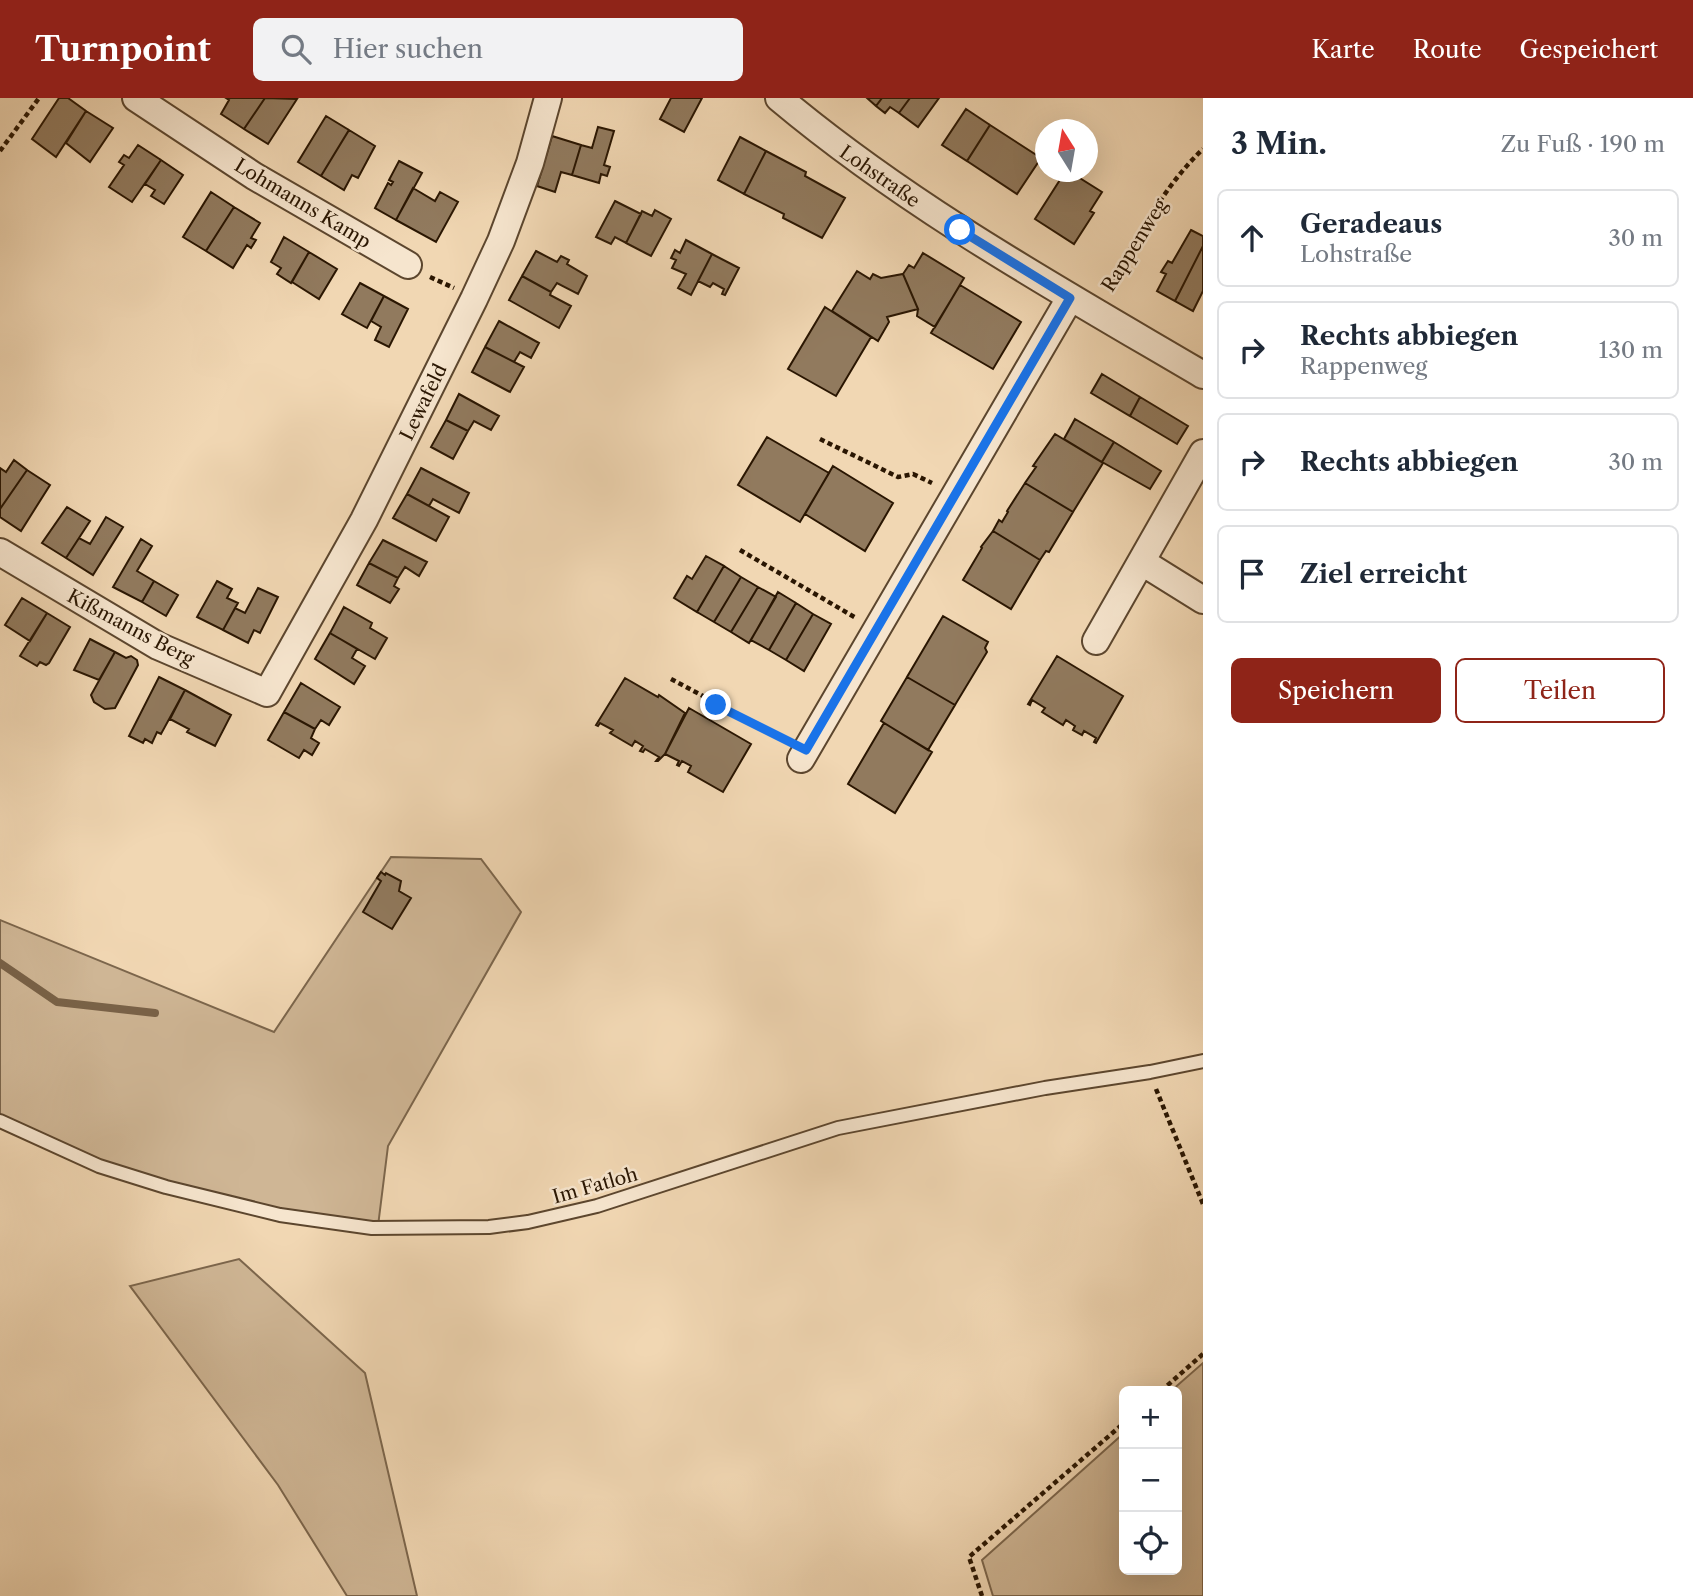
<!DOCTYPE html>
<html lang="de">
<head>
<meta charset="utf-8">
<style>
  body { margin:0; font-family:"Libre Caslon Text",serif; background:#f2f2f3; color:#1f2937 }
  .controls { position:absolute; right:21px; bottom:21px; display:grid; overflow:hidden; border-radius:10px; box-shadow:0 7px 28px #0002 }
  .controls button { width:63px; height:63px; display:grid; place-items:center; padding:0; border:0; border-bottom:2px solid #e0e1e3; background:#fff; color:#1f2937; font:35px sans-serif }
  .compass { position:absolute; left:1035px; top:21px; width:63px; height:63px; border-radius:50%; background:#fff; box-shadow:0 7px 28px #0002; rotate:349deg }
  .stop { position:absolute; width:21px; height:21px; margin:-16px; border:5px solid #1a73e8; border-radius:50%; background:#fff }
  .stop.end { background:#1a73e8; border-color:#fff; box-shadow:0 2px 7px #0008 }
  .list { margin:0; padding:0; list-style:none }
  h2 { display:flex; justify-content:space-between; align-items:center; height:91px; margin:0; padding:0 28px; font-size:30px }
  h2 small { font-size:23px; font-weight:400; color:#747a83 }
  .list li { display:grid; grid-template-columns:46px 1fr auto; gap:21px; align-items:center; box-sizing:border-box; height:98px; margin:0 14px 14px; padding:0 14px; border:2px solid #e0e1e3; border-radius:10px }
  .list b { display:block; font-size:26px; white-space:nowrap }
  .list p { margin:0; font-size:23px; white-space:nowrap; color:#747a83 }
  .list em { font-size:23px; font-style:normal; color:#747a83 }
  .actions { display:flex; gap:14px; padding:21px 28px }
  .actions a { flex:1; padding:16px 0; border:2px solid #8f2418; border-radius:10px; text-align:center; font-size:24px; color:#8f2418 }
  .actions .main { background:#8f2418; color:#fff }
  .icon { flex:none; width:38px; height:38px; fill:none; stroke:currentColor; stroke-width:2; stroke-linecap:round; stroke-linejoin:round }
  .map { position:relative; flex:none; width:1203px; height:1498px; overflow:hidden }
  header { display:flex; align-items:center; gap:42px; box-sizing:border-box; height:98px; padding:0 35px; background:#8f2418; color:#fff }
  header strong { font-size:33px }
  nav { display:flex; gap:38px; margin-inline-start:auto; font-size:24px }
  .search { width:490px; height:63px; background:#f2f2f3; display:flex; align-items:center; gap:18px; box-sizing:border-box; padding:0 24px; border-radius:10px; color:#747a83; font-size:26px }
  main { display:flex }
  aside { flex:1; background:#fff }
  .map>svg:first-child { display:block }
  .green { fill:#cfb695; stroke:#7c664c; stroke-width:2 }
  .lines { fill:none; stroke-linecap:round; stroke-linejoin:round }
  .stream { stroke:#796248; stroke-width:8 }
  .building { fill:#917a5e; stroke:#2a1602; stroke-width:2 }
  .lane-casing { stroke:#5c462e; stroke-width:16 }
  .street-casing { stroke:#5c462e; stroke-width:30 }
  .path { stroke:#2a1602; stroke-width:4.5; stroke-dasharray:5 3.5; stroke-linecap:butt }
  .lane { stroke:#f6e5ce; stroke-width:12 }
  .street { stroke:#f6e5ce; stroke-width:26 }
  .route { stroke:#1a73e8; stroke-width:9 }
  .labels { text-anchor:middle; stroke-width:5; stroke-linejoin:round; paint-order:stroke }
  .street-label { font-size:19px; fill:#2a1602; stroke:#f6e5ce }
</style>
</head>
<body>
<header>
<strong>Turnpoint</strong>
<div class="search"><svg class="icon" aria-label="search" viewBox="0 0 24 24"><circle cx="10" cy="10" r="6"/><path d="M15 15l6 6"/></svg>Hier suchen</div>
<nav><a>Karte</a><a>Route</a><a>Gespeichert</a></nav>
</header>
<main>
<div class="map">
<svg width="1203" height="1498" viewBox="0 0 1203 1498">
  <rect width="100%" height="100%" fill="#f1d7b3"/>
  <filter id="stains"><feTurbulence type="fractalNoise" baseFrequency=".00286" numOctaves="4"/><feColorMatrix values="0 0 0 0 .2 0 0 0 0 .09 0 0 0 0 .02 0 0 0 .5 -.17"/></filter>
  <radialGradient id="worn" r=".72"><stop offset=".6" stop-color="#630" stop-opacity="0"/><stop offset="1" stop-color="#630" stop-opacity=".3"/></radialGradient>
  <path class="green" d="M391 759 481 761 521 814 388 1048 378 1128 281 1116 103 1067 0 1021V822L274 934Z
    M239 1161 365 1275 417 1498H347L278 1387 130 1188Z
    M1203 1265V1498H993L982 1462 1124 1335V1472H1177V1293H1171Z"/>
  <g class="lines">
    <path class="stream" d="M0 865 57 904 155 915"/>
  </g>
  <path class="building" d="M59 0H68L86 13 56 59 32 41Z
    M226 0H265L244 31 221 16 229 2Z
    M265 0 297 1 268 46 244 31Z
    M671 0H702L684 34 660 21Z
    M867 0H882L876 8Z
    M882 0H910L899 15 890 9 885 15 876 8Z
    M910 0H939L918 29 899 15Z
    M966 11 990 27 967 63 942 47Z
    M86 13 113 30 90 64 66 45Z
    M326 18 349 32 321 78 298 64Z
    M990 27 1041 60 1017 96 967 63Z
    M598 29 614 33 604 67 610 69 607 78 601 76 599 85 572 77 581 47 592 50Z
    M349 32 375 48 358 80 352 77 344 92 321 78Z
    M552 38 581 47 572 77 561 74 555 94 537 88Z
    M740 39 766 53 744 96 718 82Z
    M138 47 161 62 132 104 109 89 124 67 119 64 124 57 129 60Z
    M766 53 806 74 805 78 845 100 822 140 783 120 784 116 744 96Z
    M161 62 183 77 164 106 151 98 155 92 145 86Z
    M399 63 422 75 396 122 375 110 388 85 391 87 393 84 389 82Z
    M1065 74H1070L1102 94 1090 113 1094 115 1074 146 1035 121Z
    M413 90 435 103 440 94 458 104 436 144 396 122Z
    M211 94 234 109 206 153 183 139Z
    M615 103 641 116 626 145 615 139 611 146 596 139Z
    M234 109 260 125 251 140 256 142 251 150 247 147 233 170 206 153Z
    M655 112 671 121 651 158 626 145 642 113 652 118Z
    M1191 132 1203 138V148L1175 203 1157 193 1166 176 1161 174 1168 163 1172 165Z
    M284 139 309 154 291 185 277 176 281 170 271 164Z
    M686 142 712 156 691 197 678 190 686 176 672 170 676 162 671 160 675 152 680 155Z
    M1203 148V193L1193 213 1175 203Z
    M536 153 557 164 561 158 569 162 567 166 587 178 578 196 557 185 551 194 522 178Z
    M309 154 337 171 319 201 292 184Z
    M923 155 964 180 935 229 917 218 918 211 903 176 909 167 914 170Z
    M712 156 739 170 725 197 722 196 724 191 713 185 710 189 698 183Z
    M857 173 870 181 873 176 881 180 903 176 918 211 887 219 889 224 878 243 832 213Z
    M522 178 551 194 550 197 571 208 559 230 509 202Z
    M360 185 384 198 367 230 342 216Z
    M960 187 1021 224 993 271 931 235Z
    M384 198 408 211 389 249 375 242 381 229 371 223Z
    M825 209 871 239 836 298 788 271Z
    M499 223 539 245 531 260 520 254 514 264 485 249Z
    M485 249 524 269 510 294 472 274Z
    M1102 276 1140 299 1130 318 1091 295Z
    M459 296 499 318 491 332 474 323 468 333 446 322Z
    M1140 299 1188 328 1177 346 1130 318Z
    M1075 321 1114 344 1102 364 1064 341Z
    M446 322 468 333 453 361 431 349Z
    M1055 336 1103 365 1073 414 1025 385 1036 369 1033 368Z
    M767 339 829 375 800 424 738 387Z
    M1114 344 1161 373 1150 391 1102 364Z
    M14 362 27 372 0 411V370L6 374Z
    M833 368 893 405 865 453 805 416Z
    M421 370 469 395 459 415 433 401 429 408 407 396Z
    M27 372 50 387 21 433 0 419V411Z
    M1025 385 1073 414 1049 454 1046 453 1040 462 993 433 999 422 1002 424 1008 414 1007 413Z
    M407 396 449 419 436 443 393 420Z
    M67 409 90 423 66 460 42 445Z
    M106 419 123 429 93 477 66 460 79 440 90 446Z
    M993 433 1040 462 1011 511 963 482 982 450 981 449Z
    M141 441 152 448 137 473 154 483 142 504 113 489Z
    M383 442 427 464 419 478 405 469 398 480 369 465Z
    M706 458 724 468 697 514 674 500 687 478 692 481Z
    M369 465 398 480 394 488 399 491 390 505 357 487Z
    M724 468 741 479 714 524 697 514Z
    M741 479 758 489 731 534 714 524Z
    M154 483 178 497 166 518 142 504Z
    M217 483 232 491 227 500 238 505 223 532 197 519Z
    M758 489 776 499 749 545 731 534Z
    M258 490 278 499 260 535 254 532 248 545 223 532 235 510 245 515Z
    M778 494 796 505 769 552 751 542Z
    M22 500 47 515 30 543 5 527Z
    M796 505 813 516 786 562 769 552Z
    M344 509 372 525 370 530 387 540 375 561 330 535Z
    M47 515 70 529 49 565 46 567 40 564 37 568 20 558Z
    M813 516 831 526 804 573 786 562Z
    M943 518 988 544 985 550 987 554 955 607 907 579Z
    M330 535 357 551 352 560 365 568 354 586 315 561Z
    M90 541 115 554 99 582 74 572Z
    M115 554 126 560 131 558 137 562 138 567 115 610 105 611 94 604 91 597Z
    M1057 558 1123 598 1096 645 1094 644 1096 640 1084 633 1082 637 1073 632 1075 628 1066 622 1063 627 1042 614 1045 610 1032 602 1030 607 1028 606Z
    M159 579 185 592 161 636 157 634 152 645 145 641 143 645 129 638Z
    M907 579 955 607 928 652 881 623Z
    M625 580 658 599 659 597 685 615 665 656 658 663H656L659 659 645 651 643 654 640 653 643 648 635 643 632 648 610 635 613 632 600 625 598 628 596 627Z
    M301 585 340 609 329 627 321 622 315 631 284 614Z
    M185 592 231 617 215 648 187 634 189 631 170 621Z
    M689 610 751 646 723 694 688 674 691 668 682 663 679 668 677 667 679 663 665 656Z
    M284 614 315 631 311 640 319 645 312 657 304 652 299 660 268 642Z
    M884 625 932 654 895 715 848 686Z
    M381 774 385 777 386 775 401 783 399 793 411 800 392 831 363 814 381 783 377 780Z"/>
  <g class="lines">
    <g class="lane-casing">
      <path id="lane" d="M0 1023 99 1068 166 1089 280 1117 372 1130 489 1129 528 1124 597 1108 838 1030 1045 990 1150 974 1203 963"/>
    </g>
    <g class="street-casing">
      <path id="street" d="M136 0 254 78 408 167
        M779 0C909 109 1057 191 1203 277
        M0 454 158 548 267 595 364 422 474 201 501 143 530 65 548 0
        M1142 464 1203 502
        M1096 543 1203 355
        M801 661 1070 200"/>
    </g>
    <path class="path" d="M0 53 39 0
      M430 179 454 190
      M1107 191C1136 143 1162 90 1203 51
      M820 341 898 379 913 376 932 385
      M740 452 856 520
      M671 581 784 641
      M1156 991 1203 1106
      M1161 1293 1203 1256
      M982 1498 969 1459 1124 1325"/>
    <use href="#lane" class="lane"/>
    <use href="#street" class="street"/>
  </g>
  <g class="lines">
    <path class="route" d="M716 607 806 652 1070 200 960 132"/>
  </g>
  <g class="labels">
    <g class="street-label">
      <text transform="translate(880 78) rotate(35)" y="7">Lohstraße</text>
      <text transform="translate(303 105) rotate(31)" y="7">Lohmanns Kamp</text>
      <text transform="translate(1134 147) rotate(-58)" y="7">Rappenweg</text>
      <text transform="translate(423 304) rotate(-64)" y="7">Lewafeld</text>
      <text transform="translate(131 529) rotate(28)" y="7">Kißmanns Berg</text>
      <text transform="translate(595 1087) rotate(-16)" y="7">Im Fatloh</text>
    </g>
  </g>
  <rect width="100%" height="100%" filter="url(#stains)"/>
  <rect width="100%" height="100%" fill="url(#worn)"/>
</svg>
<div class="controls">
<button>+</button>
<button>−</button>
<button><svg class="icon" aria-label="locate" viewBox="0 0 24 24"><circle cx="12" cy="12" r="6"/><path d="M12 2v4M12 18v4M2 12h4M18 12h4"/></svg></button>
</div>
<svg class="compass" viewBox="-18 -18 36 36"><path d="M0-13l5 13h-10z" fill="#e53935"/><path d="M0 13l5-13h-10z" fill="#747a83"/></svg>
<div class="stop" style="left:960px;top:132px"></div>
<div class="stop end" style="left:716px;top:607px"></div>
</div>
<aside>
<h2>3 Min.<small>Zu Fuß · 190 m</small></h2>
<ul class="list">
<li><svg class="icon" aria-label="ahead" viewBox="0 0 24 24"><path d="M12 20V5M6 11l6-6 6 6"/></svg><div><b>Geradeaus</b><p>Lohstraße</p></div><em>30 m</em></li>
<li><svg class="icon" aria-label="right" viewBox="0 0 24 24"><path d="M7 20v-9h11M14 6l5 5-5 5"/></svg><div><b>Rechts abbiegen</b><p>Rappenweg</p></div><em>130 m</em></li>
<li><svg class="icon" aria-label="right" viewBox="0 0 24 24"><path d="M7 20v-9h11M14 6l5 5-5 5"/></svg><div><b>Rechts abbiegen</b></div><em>30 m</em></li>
<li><svg class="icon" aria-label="arrive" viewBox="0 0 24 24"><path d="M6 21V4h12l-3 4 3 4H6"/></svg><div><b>Ziel erreicht</b></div></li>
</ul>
<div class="actions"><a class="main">Speichern</a><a>Teilen</a></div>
</aside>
</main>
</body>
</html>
